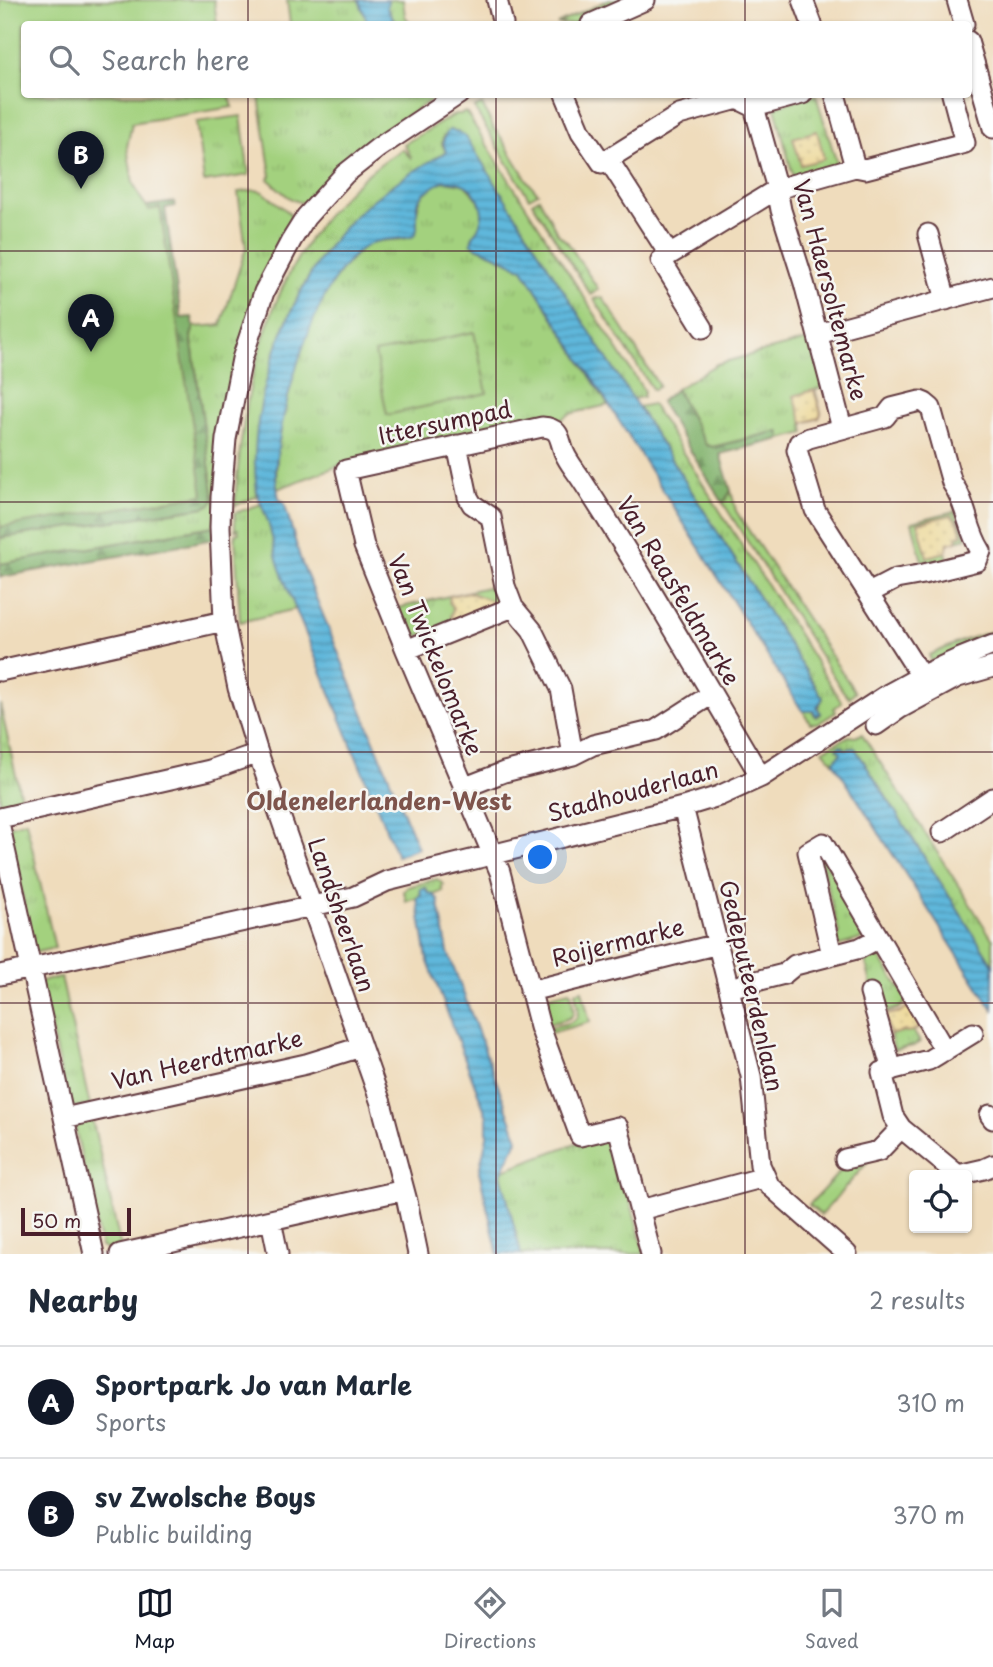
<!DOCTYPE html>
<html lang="en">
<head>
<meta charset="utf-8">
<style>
  body { margin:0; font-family:"Playpen Sans",sans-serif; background:#f2f2f3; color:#1f2937 }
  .controls { position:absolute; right:21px; bottom:21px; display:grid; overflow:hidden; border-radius:7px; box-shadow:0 2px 5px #0004 }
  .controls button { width:63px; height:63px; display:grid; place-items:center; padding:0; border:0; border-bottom:2px solid #e0e1e3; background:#fff; color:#1f2937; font:35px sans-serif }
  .scale { position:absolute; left:21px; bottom:18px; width:110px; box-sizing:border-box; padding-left:7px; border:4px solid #4a1f2b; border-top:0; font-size:19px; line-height:24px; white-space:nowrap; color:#4a1f2b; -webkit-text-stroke:5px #f6f6f2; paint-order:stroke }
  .you { position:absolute; left:541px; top:858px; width:24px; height:24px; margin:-18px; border:5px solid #fff; border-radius:50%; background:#1a73e8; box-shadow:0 0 0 10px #1a73e833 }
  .badge { display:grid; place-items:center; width:46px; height:46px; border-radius:50%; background:#111827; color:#fff; font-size:23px; font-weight:700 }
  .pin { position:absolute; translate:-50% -58px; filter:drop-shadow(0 2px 4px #0008) }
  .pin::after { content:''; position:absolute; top:37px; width:24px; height:21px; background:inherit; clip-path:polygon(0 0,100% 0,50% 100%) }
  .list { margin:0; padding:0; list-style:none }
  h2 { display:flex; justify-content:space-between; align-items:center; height:91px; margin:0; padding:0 28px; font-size:30px }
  h2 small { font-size:23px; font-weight:400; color:#747a83 }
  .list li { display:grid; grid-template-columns:46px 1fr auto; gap:21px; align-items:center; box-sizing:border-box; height:112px; padding:0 28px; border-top:2px solid #e0e1e3 }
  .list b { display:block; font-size:26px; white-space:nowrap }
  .list p { margin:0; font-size:23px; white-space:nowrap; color:#747a83 }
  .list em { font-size:23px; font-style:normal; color:#747a83 }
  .icon { flex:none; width:38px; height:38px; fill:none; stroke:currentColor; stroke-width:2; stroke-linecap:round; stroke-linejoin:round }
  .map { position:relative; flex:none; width:993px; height:1254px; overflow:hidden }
  .search { position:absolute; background:#fff; box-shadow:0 2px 5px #0004; left:21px; right:21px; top:21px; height:77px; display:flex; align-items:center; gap:18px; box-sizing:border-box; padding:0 24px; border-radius:7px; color:#747a83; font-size:26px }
  .sheet { height:315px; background:#fff }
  nav { display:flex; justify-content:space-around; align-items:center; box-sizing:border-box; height:98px; border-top:2px solid #e0e1e3; background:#fff; font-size:19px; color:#747a83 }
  nav a { display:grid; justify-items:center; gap:4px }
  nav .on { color:#111827 }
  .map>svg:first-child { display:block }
  .grass { fill:url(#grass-tufts); stroke:#767854; stroke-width:2 }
  .forest { fill:url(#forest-firs); stroke:#66694c; stroke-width:2 }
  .sand { fill:url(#sand-dots); stroke:#9c7c64; stroke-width:2 }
  .garden { fill:#a3d17e; stroke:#767854; stroke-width:2 }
  .water { fill:url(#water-rules); stroke:#546b83; stroke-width:2 }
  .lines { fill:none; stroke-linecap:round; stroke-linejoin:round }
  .minor-casing { stroke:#633b41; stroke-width:23 }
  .minor { stroke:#fff; stroke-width:19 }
  .grid { fill:none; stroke:#4a1f2b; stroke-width:2; stroke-opacity:0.55 }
  .labels { text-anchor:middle; stroke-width:5; stroke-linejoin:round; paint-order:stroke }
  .street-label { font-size:23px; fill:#4a1f2b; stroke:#f6f6f2 }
  .neighbourhood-label { font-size:24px; font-weight:bold; fill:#7e544c; stroke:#f6f6f2 }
</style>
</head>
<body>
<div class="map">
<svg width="993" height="1254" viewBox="0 0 993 1254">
  <defs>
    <pattern id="grass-tufts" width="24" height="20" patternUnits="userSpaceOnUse" patternTransform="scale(1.75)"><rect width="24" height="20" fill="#a3d17e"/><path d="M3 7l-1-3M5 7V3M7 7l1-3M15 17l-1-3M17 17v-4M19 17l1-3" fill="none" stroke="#8eb36d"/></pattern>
    <pattern id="forest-firs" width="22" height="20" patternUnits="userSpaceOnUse" patternTransform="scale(1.75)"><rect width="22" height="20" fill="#82b36d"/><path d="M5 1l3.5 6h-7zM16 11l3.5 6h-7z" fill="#6c915a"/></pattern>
    <pattern id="sand-dots" width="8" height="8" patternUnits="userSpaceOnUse" patternTransform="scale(1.75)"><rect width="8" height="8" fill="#eeda9e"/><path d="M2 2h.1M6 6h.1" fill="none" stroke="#cebb88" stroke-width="1.8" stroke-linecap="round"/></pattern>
    <pattern id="water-rules" width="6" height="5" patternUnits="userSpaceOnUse" patternTransform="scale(1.75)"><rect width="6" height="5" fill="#5eb7db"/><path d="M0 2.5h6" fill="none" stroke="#5094b2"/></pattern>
  </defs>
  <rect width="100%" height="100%" fill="#f6f6f2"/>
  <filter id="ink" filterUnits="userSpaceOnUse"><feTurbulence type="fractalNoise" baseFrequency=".0143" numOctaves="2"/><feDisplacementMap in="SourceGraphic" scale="14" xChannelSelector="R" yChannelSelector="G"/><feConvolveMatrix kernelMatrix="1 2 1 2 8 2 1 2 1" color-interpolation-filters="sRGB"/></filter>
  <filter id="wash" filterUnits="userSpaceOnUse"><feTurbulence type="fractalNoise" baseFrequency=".00686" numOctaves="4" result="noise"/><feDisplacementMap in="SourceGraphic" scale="28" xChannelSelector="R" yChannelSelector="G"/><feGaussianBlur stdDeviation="1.57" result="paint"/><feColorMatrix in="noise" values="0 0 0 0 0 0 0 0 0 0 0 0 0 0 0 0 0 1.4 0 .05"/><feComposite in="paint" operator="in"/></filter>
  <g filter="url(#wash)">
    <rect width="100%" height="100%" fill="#efdcbc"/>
    <path class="grass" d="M287 0H359L368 24H290Z
      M388 0H403L405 16 411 24H396L387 8Z
      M608 0H624L573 24H557Z
      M269 94 439 95 394 124 393 131 311 201C294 208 280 189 268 179L271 176 259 96Z
      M816 95 838 167 794 180 775 107 801 98Z
      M482 104 494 129 499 134 529 183 538 193 529 198 474 108Z
      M466 112 644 391 643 397 633 399 443 137 442 144 446 152C414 171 382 190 355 216 310 260 275 334 264 395 261 409 261 423 259 437 257 457 255 475 257 496L235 506C243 369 278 226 402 149L412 159 404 144 456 114H461Z
      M241 116 249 175 204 182 196 122Z
      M443 181 464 184 478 199 482 210V221L472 238 476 247 495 255 523 269 608 405 569 414 557 423 341 465 277 489C272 437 300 339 326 293 335 277 348 260 363 248 376 238 389 241 404 239 409 238 413 233 417 230 417 200 416 196 443 181Z
      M255 190 263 192 288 212 291 216 292 224 265 274 214 526 0 564V538L205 507 211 504 214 499 191 336 194 327 221 325 246 248 238 192Z
      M539 198 558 234 568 243 598 289 591 295 532 202Z
      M602 297C623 326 640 357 659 386L653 390 594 299Z
      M807 340 811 341 826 387 815 390 821 413 819 418 803 423 805 433 781 439 779 431 712 447 706 445 676 389 717 364Z
      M652 404 842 703 834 708 836 712 819 723H810L803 711H812L816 717 821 714 818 708 823 698 638 407Z
      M731 491 736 511 855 692 849 698 842 690 723 503Z
      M261 504 268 521 279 565 296 609 240 622 235 534 239 533 238 529 235 530V513Z
      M955 511 967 538 948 543 946 552 949 564 929 565 927 560 922 561 912 522Z
      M496 585 500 604 413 638 398 608Z
      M993 631V638L931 661 929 655 962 641Z
      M0 704 23 807 6 808 0 802Z
      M862 734 993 940V965L855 748 845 749 841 745 837 748 841 753 835 760 834 763 823 750 849 736 855 737Z
      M26 821 55 948 33 953 9 826Z
      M822 855 868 937 838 946 836 938 839 937V933L821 862 815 863V857Z
      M437 879 444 885 441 886 443 891 434 895 427 892 426 888 417 898 406 902 404 891 408 887Z
      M876 952 908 1001 899 1008 884 1013 873 993 865 959Z
      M61 977 90 1106 72 1107 68 1104 40 982Z
      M582 990 590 1022 550 1033 549 1028C578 1020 582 1024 575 992Z
      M569 991 571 993C577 1021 574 1017 548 1024L543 1002 546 997Z
      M910 1006 923 1026 913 1031 920 1042 913 1046 894 1050 885 1015 901 1012Z
      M92 1118 121 1248 110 1251 101 1247 75 1127 77 1125Z
      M613 1138 645 1254H521L501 1174 503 1170 576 1143Z
      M865 1160 866 1164 821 1215 809 1205 846 1165Z"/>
    <path class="forest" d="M174 202 175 206 165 208 181 318 192 317 194 327 191 336 214 499 211 504 205 507 0 538V520L140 207Z
      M676 389 706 445 713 447 779 431 781 439 720 454 731 491 723 503 660 402Z
      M214 526V539L0 577V564Z"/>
    <path class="sand" d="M817 131 824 159 801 165 793 138Z
      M814 390 821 413 819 418 803 423 794 396Z
      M951 515 958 522 962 535 958 536 957 541 948 543 946 552 927 557 918 523Z
      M468 592 500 604 453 621 451 616 453 609 449 602 450 596Z
      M910 1006 923 1026 913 1031 906 1032 905 1031 890 1035 885 1015 901 1012Z"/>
    <path class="garden" d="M0 0H214L217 24H24V94L229 95 233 107 132 123 127 147 133 183 140 197 149 210 160 208 203 495 0 527Z
      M474 332 487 393 387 415 375 353Z"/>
    <path class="water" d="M359 0H388L387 8 396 24H368Z
      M449 130 459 132 466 137 823 698 817 708 821 713 816 716 813 711H803L801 709 523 269 495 255 476 247 471 243C472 235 478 231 480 223 486 209 477 192 465 185 458 181 450 181 443 181L424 193 417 203V230L414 236C398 241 381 237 366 246 315 277 280 409 276 466 275 477 277 488 279 499L284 502 301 561 418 848 397 856 291 598C287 587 282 575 278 563 274 549 272 535 268 522 265 511 259 502 257 491 244 405 293 277 354 217 381 190 413 171 446 152 442 142 442 139 449 130Z
      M841 745 845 749 855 748 993 965V1010L834 763 835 760 841 753 837 748Z
      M426 888 427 892 434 895 438 899 448 952 518 1139 501 1174 521 1254H498L479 1171 487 1137V1117L427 959 417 898 421 895 420 890Z"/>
  </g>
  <g filter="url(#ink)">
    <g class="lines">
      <g class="minor-casing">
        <path id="minor" d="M497 0 503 24
          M803 0 812 24
          M957 0 964 24
          M591 24 645 0
          M968 41 993 128
          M565 94 581 132 602 163 679 115 738 99 754 107 802 94
          M835 94 855 167
          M754 107 777 189 781 210 804 283 842 428
          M608 159 669 254
          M928 234 946 300
          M703 328 661 260 777 189 855 167 865 169 965 143 952 94
          M818 334 993 287
          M457 445 468 497 472 504 491 517 505 586 513 607 532 630 561 689 573 755
          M869 593 896 579 924 574 977 561 981 551
          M406 650 513 607
          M0 671 224 621
          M921 676 815 510 797 450 799 443 809 438 885 417 892 408 920 401 925 403 931 408 952 483C967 503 967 530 981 551
          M890 693 899 709 958 677 993 667
          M876 725 899 709
          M463 788 504 772 573 755 593 745 656 730 712 694
          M683 807 751 1076 760 1165 769 1185 847 1254
          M0 818 210 770 258 753
          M0 827 94 1254
          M942 832 993 798
          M832 955 808 852 823 843 945 1051
          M0 975 353 897 387 881 683 807 719 796 761 777 890 693 921 676 958 659 993 645
          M729 988 784 974 795 965 860 948 879 938
          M530 991 718 944
          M870 993 892 1070
          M973 1033 929 1060 882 1072 893 1116 901 1128 958 1175 984 1169 993 1165
          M990 1115 993 1119
          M64 1118 306 1064 361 1047
          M845 1159 879 1151 901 1128
          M640 1210 765 1177
          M271 1220 278 1254
          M120 1254 404 1190
          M418 1254 407 1201 381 1103 258 753 238 688 224 621 220 527 221 497 226 439 242 359 264 292 291 241 306 217 345 174 378 148 459 94
          M651 1254 618 1127 580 1136 540 1027 500 872 406 650 364 546 346 470 542 427C561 428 559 439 564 452 568 462 576 471 581 479 645 576 701 677 761 777"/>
      </g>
      <use href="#minor" class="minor"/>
    </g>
  </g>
  <path class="grid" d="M248 0V24M496 0V24M745 0V24M248 94V1254M496 94V1254M745 94V1254M0 251H993M0 502H993M0 752H993M0 1003H993"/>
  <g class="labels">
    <g class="street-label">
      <text transform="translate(830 290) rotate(75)" y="8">Van Haersoltemarke</text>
      <text transform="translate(445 423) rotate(-12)" y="8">Ittersumpad</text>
      <text transform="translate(678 591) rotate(59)" y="8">Van Raasfeldmarke</text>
      <text transform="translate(435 655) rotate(68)" y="8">Van Twickelomarke</text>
      <text transform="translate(633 792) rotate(-15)" y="8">Stadhouderlaan</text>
      <text transform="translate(341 915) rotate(71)" y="8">Landsheerlaan</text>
      <text transform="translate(618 943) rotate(-14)" y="8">Roijermarke</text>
      <text transform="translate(751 986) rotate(77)" y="8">Gedeputeerdenlaan</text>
      <text transform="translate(207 1060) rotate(-13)" y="8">Van Heerdtmarke</text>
    </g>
    <g class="neighbourhood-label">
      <text x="379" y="810">Oldenelerlanden-West</text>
    </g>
  </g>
</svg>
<div class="controls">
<button><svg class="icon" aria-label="locate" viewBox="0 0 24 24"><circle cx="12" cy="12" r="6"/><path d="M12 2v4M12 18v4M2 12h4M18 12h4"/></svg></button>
</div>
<div class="scale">50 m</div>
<div class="you"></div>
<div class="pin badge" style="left:91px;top:352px">A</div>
<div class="pin badge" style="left:81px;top:189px">B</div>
<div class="search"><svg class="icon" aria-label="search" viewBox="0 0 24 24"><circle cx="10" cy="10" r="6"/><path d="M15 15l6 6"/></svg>Search here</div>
</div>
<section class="sheet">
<h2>Nearby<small>2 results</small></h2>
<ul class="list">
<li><span class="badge">A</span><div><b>Sportpark Jo van Marle</b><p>Sports</p></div><em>310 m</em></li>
<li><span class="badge">B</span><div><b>sv Zwolsche Boys</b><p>Public building</p></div><em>370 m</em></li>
</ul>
</section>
<nav>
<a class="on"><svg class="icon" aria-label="map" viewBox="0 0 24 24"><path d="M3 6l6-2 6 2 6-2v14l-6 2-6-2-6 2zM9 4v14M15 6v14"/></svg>Map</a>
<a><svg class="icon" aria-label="directions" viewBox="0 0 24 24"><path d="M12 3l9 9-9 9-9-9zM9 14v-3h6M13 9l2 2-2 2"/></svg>Directions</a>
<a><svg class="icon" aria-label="saved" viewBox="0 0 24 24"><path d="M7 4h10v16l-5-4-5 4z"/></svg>Saved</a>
</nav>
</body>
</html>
